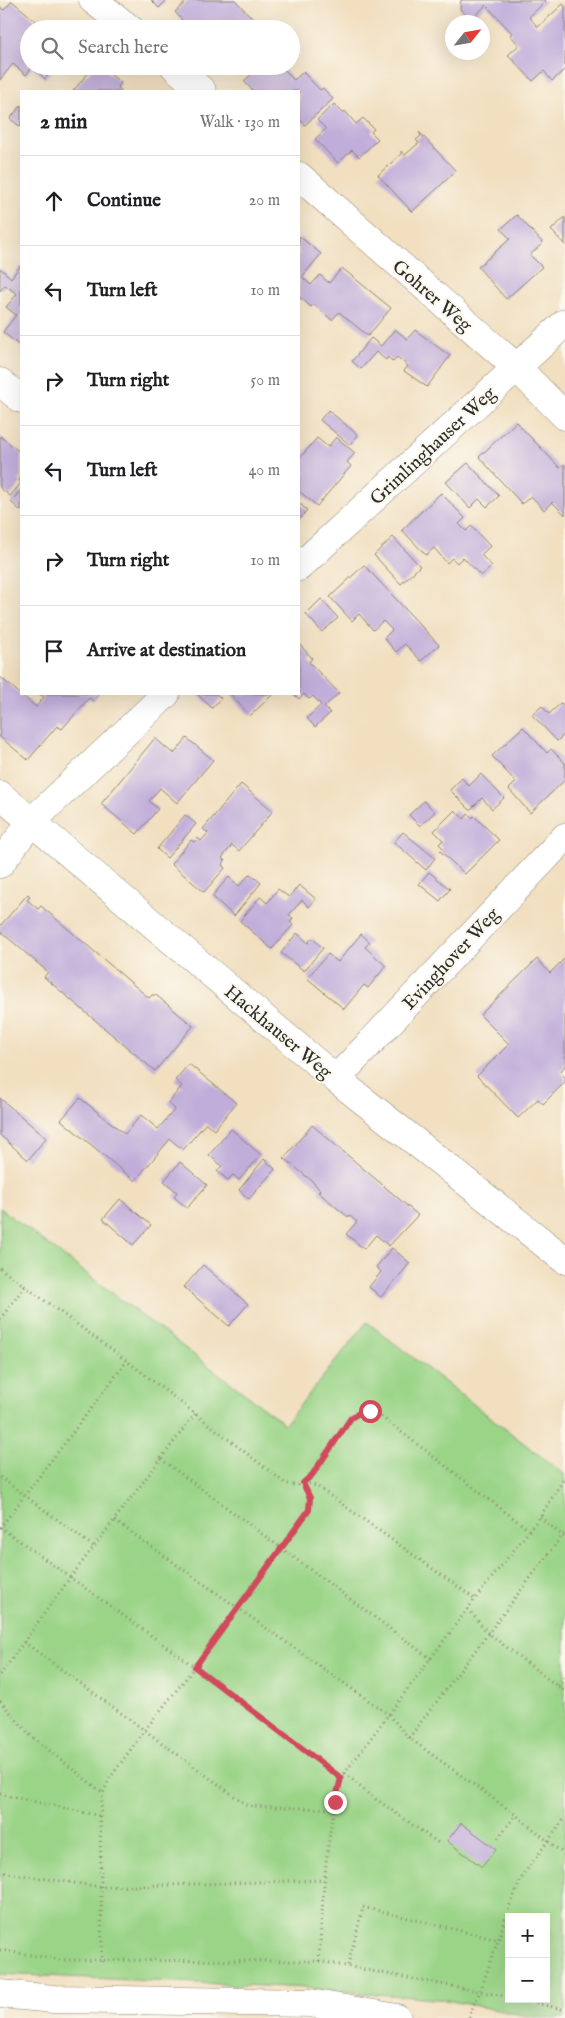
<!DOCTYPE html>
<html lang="en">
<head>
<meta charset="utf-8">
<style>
  body { margin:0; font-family:"IM FELL English",serif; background:#f6f6f6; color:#202124 }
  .controls { position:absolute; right:15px; bottom:15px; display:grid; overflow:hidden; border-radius:0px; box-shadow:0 5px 20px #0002 }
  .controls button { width:45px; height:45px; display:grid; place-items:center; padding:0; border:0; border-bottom:1px solid #e0e0e0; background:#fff; color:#202124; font:25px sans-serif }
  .compass { position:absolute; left:445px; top:15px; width:45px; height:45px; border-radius:50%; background:#fff; box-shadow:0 5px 20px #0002; rotate:59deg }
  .stop { position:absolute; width:15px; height:15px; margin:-11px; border:4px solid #d1495b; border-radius:50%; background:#fff }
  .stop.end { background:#d1495b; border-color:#fff; box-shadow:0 1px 5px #0008 }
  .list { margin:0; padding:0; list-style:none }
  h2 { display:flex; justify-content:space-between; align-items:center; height:65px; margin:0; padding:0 20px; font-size:21px }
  h2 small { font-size:16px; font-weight:400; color:#757577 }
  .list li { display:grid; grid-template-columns:32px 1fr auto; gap:15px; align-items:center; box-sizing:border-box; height:90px; padding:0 20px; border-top:1px solid #e0e0e0 }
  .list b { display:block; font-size:19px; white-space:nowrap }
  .list em { font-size:16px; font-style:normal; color:#757577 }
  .icon { flex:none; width:28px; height:28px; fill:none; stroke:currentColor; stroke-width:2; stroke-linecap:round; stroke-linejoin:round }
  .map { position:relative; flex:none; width:565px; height:2018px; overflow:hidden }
  .search { position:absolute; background:#fff; box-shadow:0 5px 20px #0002; left:20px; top:20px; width:280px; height:55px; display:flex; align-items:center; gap:12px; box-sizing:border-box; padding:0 18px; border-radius:28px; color:#757577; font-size:19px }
  .panel { position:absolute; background:#fff; box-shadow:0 5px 20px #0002; left:20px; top:90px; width:280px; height:605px; border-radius:0px }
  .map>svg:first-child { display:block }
  .green { fill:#9ad487; stroke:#628059; fill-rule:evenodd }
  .building { fill:#c1adda }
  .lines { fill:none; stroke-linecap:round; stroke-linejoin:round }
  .street-casing { stroke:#8e8576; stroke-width:29 }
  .path { stroke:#8e8576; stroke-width:3; stroke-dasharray:1 4; stroke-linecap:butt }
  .street { stroke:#fff; stroke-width:28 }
  .route { stroke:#d1495b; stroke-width:6 }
  .labels { text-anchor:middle; stroke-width:4; stroke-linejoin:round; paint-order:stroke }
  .street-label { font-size:19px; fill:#2b2b2b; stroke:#fbf7ec }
</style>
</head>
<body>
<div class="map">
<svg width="565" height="2018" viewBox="0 0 565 2018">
  <rect width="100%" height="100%" fill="#fbf7ec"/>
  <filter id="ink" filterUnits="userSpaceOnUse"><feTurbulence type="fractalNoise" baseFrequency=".02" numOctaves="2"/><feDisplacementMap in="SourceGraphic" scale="10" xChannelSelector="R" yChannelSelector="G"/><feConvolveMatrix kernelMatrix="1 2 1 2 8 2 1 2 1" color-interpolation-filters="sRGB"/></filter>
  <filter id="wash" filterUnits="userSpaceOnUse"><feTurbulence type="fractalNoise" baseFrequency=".0096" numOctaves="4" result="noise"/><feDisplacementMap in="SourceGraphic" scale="20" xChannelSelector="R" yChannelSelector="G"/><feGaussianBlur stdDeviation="1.12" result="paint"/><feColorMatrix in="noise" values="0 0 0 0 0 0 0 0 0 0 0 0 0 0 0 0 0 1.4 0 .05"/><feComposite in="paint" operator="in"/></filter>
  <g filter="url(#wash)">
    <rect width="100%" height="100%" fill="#f1dfc0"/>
    <path class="green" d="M0 1208 285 1424 367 1322 565 1475V2018H538L446 2000 308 1988 0 1974ZM509 1917H546V1999H509Z"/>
    <g id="blocks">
      <path class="building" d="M151 0H167L159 8Z
        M188 0H235L257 23 250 29H190L175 12Z
        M461 0H545L546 1 529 17 538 27 563 4 565 6V69L552 81 544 71 533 81 508 55 519 45 510 35 512 33 486 5 475 16 466 15 460 9Z
        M12 1 45 29H29V66H56L45 79 32 67 26 75 13 64 0 80V7L4 10Z
        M94 66H100L121 83 118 87 122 91H73Z
        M253 66H281L294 80 303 72 320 90 323 88 333 99 305 125 299 118V91H253L244 81 256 70Z
        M334 104 343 113 345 111 356 124 363 118 374 129 371 132 378 139 359 157 352 150 338 163 315 139 326 129 317 120Z
        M21 105V127L10 119Z
        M419 132 456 171 412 212 378 175 401 154V151L405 155 419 143 416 140 421 136Z
        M517 215 543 243 530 255 542 267 506 299 478 267 510 239 501 229Z
        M565 217V245L551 230Z
        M299 236 321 254 302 277 311 285 320 275 329 283 342 268 391 308 368 336 339 312 332 320 313 304 311 307 301 298 299 300Z
        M21 265V347L3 332 16 315 6 307 17 294 5 285 0 291V268L11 278Z
        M395 329 407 339 415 330 450 356 427 387 404 371 408 366 397 357 393 362 388 357 386 360 376 352 361 369 352 361 371 338 381 346Z
        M328 410 358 435 350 445 320 420Z
        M516 422 560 468 564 464 565 465V515L552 502 544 510 531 496 522 504 479 457Z
        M0 436 21 453V477L19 480 21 483 10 496 0 488Z
        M336 437 355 453 347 462 351 466 317 506 299 491V459L317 438 328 447Z
        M468 463 499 496 487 507 479 499 470 508 446 482Z
        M21 490V511L11 502Z
        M441 493 465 518 459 524 466 531 471 526 490 546 481 555 492 566 481 576 463 557 457 563 452 558 447 563 434 548 426 555 402 530Z
        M299 503 307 510 299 520Z
        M393 537 420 566 401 584 374 555Z
        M364 565 439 645 421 661 405 644 396 652 384 638 392 630 383 621 373 630 359 614 352 621 330 597Z
        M321 599 338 618 322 632 306 614Z
        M299 644 312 658 309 662 339 693 324 707 330 713 315 727 307 718 321 705 313 696 309 699 304 694 299 699 294 694H299Z
        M0 677 36 707 44 697 39 694H99L93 701 89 698 62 729 57 726 28 760 0 737Z
        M197 694H216L221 698 212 708Z
        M230 694H273L250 716Z
        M561 703 565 707V734L557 741 532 715 542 706 549 714Z
        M523 727 547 753 551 749 565 763V780L530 813 509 789 516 782 492 756Z
        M155 738 171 752H174V754L187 738 213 760 177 803 160 788 149 801 158 809 137 834 101 804Z
        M481 774 504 798 492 809 482 798 470 810 450 790 462 778 469 786Z
        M241 784 273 811 239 851 232 845 222 858 225 861 222 865 225 868 204 892 171 864 191 840 194 842 198 838 201 841 208 833 203 829Z
        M424 801 435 812 420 826 409 815Z
        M455 810 464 819 468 814 473 818 474 816 499 840 465 874 440 851 443 848 439 844 443 840 434 831Z
        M185 815 196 824 167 858 157 849Z
        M403 832 435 858 426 870 394 842Z
        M429 872 450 889 440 901 419 884Z
        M250 874 261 883 234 916 212 896 229 877 239 886Z
        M299 885 316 899 309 907 302 900 289 915 293 918 290 922 293 925 272 949 240 921 260 897 267 903 278 889 289 897Z
        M28 894 30 896 27 900 38 909 41 906 149 998 152 995H156L193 1026 155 1071 44 977 48 972 0 931V926Z
        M297 933 308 943 312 938 323 948 304 971 281 953Z
        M361 934 370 942 365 947 386 966 368 988 364 985 344 1009 307 978 328 954 338 962Z
        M565 958V1066L560 1072 565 1077V1082L543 1104 538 1099 518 1118 477 1076 509 1044 480 1015 537 959 550 973Z
        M189 1064 236 1103 214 1130 206 1123 183 1150 170 1139 135 1181 61 1120 80 1098 125 1134 141 1115 158 1129 175 1109 168 1103 182 1086 175 1080Z
        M0 1098 46 1138 28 1160 0 1135Z
        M312 1125 418 1215 389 1246 376 1235 364 1249 346 1234 357 1222 349 1215 348 1217 318 1192 320 1190 312 1181 284 1158Z
        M231 1129 261 1155 239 1180 233 1175 228 1180 217 1171 222 1166 209 1155Z
        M264 1159 275 1169 249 1199 239 1190Z
        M180 1162 207 1185 187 1208 174 1197 177 1192 164 1181Z
        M120 1199 151 1225 133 1245 103 1219Z
        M392 1248 410 1263 381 1297 369 1287 381 1272 376 1267Z
        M203 1265 248 1304 229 1326 184 1287Z
        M461 1823 496 1849 482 1867 447 1841Z"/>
    </g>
  </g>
  <g filter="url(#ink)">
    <use href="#blocks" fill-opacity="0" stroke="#8e8576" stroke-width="1"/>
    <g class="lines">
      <g class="street-casing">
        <path id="street" d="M93 0 130 29
          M174 66 202 91
          M299 176 516 367 565 416
          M0 382 21 399
          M299 567 565 323
          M0 795 336 1079 565 1260
          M0 864 31 822 166 694
          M336 1079 565 837
          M0 1994 54 1999 310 2003 397 2018"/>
      </g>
      <path class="path" d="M0 1268 127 1361 285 1483C291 1485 298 1487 304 1483 317 1474 341 1433 351 1418 361 1411 368 1410 379 1415L529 1530
        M0 1319 25 1286
        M161 1459 431 1659
        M0 1477 94 1547
        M304 1483 311 1484 318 1487 475 1599
        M540 1517 565 1538
        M115 1521 389 1715 409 1738 516 1815 565 1855
        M0 1527 195 1667 341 1778
        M0 1528 127 1361
        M468 1609 488 1633 565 1692
        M24 1642 248 1806 332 1809
        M0 1675 70 1578 195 1414
        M558 1686 565 1677
        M0 1701 32 1737 103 1793
        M409 1738 565 1532
        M345 1773 367 1793 440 1844
        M0 1794 100 1816
        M498 1838 516 1815
        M0 1872 102 1887 324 1880
        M0 1950 61 1960 319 1961 509 1997
        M319 1961C323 1899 325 1838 341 1778L475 1599 540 1517 565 1477
        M102 1962 100 1816 103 1793 110 1778 144 1731 195 1667 309 1511 310 1498 303 1483
        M348 1965 363 1907 498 1940
        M522 1999 565 2010
        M469 2018 473 2005 480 1992 510 1905 523 1875 565 1818"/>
      <use href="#street" class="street"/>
    </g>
  </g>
  <g class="lines" filter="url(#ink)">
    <path class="route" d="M335 1802 341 1778 195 1667 309 1510 310 1498 303 1483 312 1475 351 1418 359 1413 370 1411"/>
  </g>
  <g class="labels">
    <g class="street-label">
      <text transform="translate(433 295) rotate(41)" y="7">Gohrer Weg</text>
      <text transform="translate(432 445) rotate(-43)" y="7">Grimlinghauser Weg</text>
      <text transform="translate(450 958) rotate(-47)" y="7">Evinghover Weg</text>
      <text transform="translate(279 1031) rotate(40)" y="7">Hackhauser Weg</text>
    </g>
  </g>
</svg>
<div class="controls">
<button>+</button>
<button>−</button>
</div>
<svg class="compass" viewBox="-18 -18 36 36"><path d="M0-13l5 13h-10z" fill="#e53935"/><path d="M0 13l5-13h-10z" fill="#757577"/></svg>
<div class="stop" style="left:370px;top:1411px"></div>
<div class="stop end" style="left:335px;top:1802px"></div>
<div class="search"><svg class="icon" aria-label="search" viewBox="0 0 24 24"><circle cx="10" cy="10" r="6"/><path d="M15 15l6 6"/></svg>Search here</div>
<section class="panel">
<h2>2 min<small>Walk · 130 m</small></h2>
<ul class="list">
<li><svg class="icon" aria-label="ahead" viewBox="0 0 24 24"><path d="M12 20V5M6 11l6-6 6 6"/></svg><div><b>Continue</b></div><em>20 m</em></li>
<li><svg class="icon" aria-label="left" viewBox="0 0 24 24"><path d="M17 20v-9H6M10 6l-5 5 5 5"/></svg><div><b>Turn left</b></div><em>10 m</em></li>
<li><svg class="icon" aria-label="right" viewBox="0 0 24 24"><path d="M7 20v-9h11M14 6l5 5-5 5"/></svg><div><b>Turn right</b></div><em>50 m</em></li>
<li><svg class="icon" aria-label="left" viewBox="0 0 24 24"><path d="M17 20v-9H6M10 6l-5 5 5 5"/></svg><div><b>Turn left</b></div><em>40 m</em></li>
<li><svg class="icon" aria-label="right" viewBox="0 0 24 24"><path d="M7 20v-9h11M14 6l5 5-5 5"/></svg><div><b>Turn right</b></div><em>10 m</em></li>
<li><svg class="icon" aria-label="arrive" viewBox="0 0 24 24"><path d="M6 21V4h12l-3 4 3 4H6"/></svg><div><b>Arrive at destination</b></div></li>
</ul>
</section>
</div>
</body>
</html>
